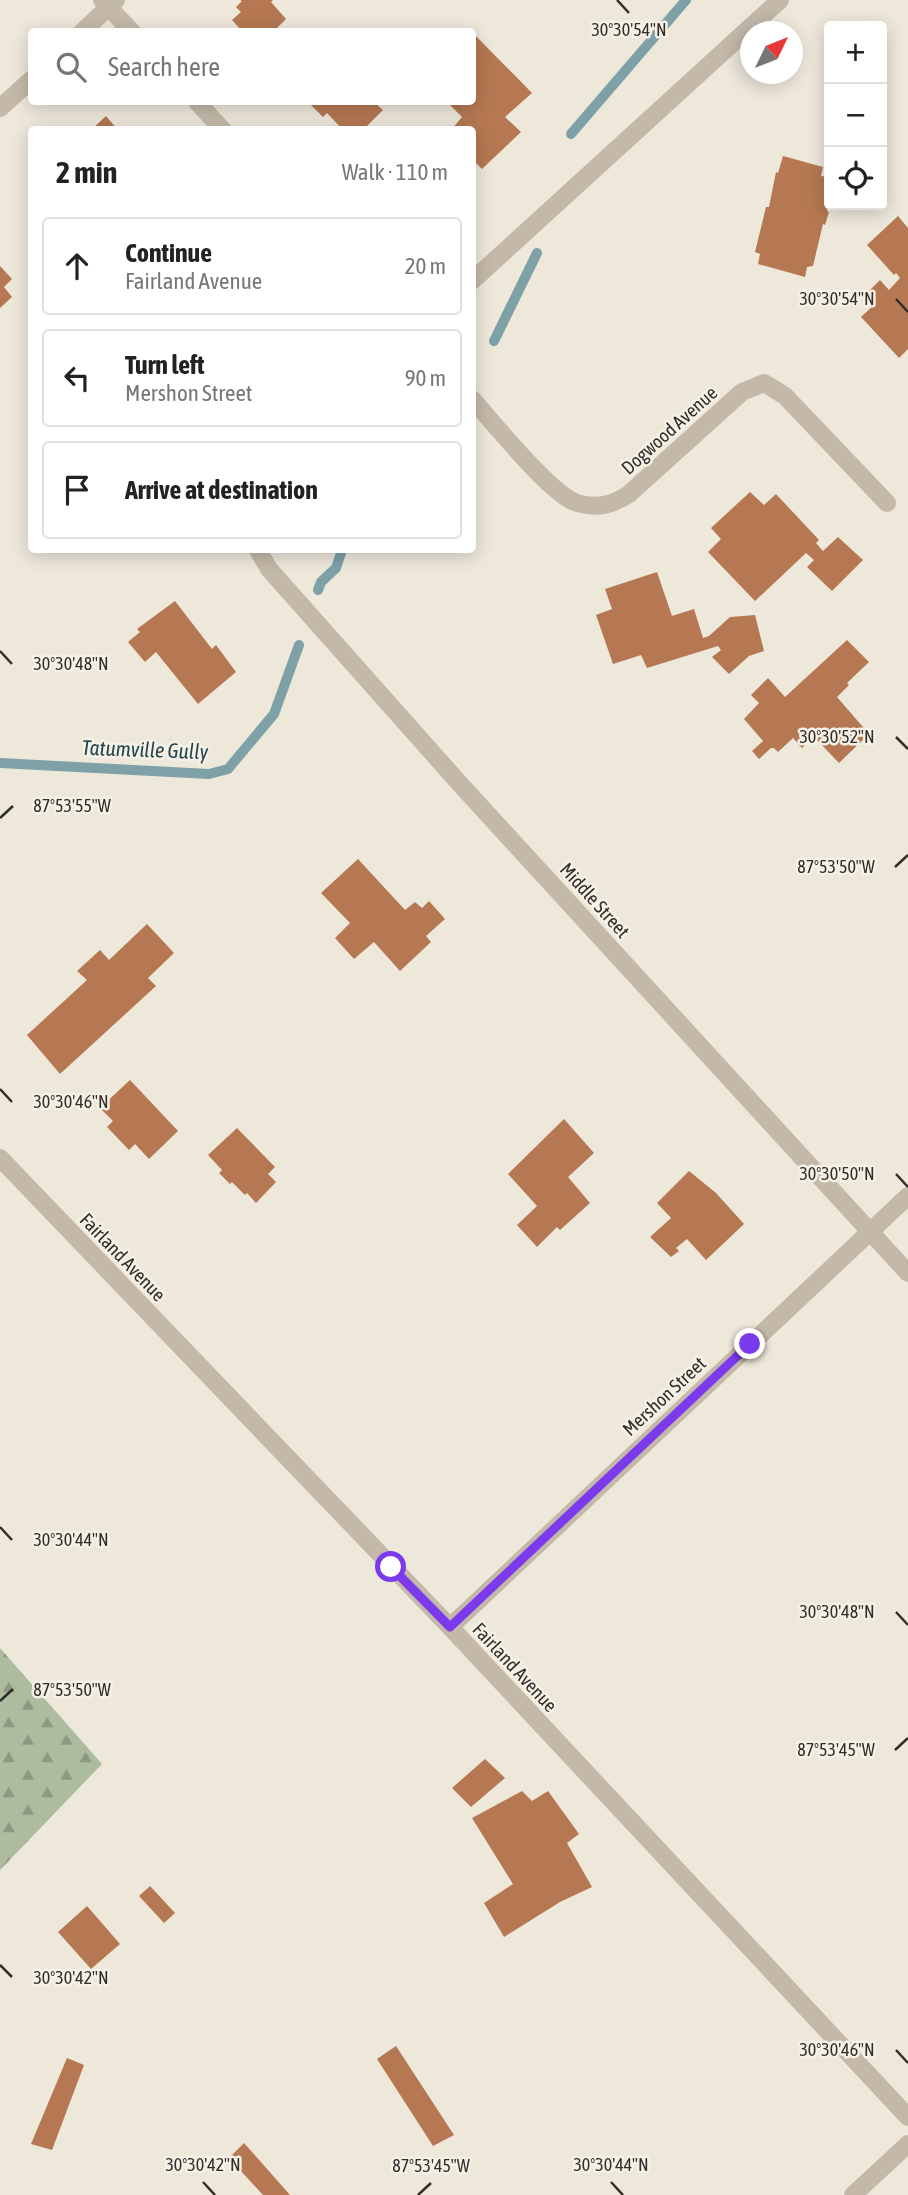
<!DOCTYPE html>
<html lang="en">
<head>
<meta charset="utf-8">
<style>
  body { margin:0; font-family:"Asap Condensed",sans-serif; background:#f6f6f6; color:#222 }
  .controls { position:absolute; right:21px; top:21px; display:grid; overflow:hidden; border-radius:7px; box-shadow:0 4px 18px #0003 }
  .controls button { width:63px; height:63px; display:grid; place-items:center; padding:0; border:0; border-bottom:2px solid #e0e0e0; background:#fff; color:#222; font:35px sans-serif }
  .compass { position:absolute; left:740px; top:21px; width:63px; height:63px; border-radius:50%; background:#fff; box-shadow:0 4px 18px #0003; rotate:47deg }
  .stop { position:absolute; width:21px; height:21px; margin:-16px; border:5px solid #7c3aed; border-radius:50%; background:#fff }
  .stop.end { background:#7c3aed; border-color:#fff; box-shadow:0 2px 7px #0008 }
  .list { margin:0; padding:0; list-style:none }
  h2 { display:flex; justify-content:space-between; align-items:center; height:91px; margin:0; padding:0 28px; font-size:30px }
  h2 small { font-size:23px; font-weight:400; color:#767676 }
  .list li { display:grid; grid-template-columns:46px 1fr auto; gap:21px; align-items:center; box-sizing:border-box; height:98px; margin:0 14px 14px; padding:0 14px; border:2px solid #e0e0e0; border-radius:7px }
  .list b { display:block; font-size:26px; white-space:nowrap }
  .list p { margin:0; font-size:23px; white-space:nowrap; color:#767676 }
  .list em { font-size:23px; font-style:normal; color:#767676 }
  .icon { flex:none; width:38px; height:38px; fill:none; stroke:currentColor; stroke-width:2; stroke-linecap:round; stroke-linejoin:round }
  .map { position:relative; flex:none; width:908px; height:2195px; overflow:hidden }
  .search { position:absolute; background:#fff; box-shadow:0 4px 18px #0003; left:28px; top:28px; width:448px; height:77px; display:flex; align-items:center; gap:18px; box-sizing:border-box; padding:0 24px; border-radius:7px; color:#767676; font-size:26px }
  .panel { position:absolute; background:#fff; box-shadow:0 4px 18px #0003; left:28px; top:126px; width:448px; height:427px; border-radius:7px }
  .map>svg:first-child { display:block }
  .forest { fill:url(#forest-firs) }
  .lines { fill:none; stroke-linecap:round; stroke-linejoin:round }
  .stream { stroke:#7ea0a7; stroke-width:10 }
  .building { fill:#b57852 }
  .minor { stroke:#c4b9a9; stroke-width:18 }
  .route { stroke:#7c3aed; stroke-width:9 }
  .ticks { fill:none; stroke:#322d28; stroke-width:2.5 }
  .labels { text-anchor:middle; stroke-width:5; stroke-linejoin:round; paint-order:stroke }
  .street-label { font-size:19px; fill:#322d28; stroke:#f6f1e7 }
  .water-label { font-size:21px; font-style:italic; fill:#23454e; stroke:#f6f1e7 }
  .ticks-label { font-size:18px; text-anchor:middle; fill:#322d28; stroke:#f6f1e7; stroke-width:5; stroke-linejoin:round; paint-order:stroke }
</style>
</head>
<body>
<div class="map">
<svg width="908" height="2195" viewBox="0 0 908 2195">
  <defs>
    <pattern id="forest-firs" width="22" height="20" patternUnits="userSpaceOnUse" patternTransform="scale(1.75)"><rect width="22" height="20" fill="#adbb9e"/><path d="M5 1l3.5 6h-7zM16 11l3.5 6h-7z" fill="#8d9881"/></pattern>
  </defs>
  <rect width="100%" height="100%" fill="#eee8db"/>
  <path class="forest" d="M0 1648 102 1764 0 1870Z"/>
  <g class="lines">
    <path class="stream" d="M571 134 686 0
      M494 341 537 253
      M318 590 321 582 336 568 342 550
      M0 763 209 774 228 769 274 714 299 645"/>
  </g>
  <path class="building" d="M240 0H273L271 2 286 19 273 32H243L232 20 241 12 236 7 242 1Z
    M472 32 532 93 505 117 521 132 482 169 472 159V130H451L462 117 447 102H472Z
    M308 102H374L383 110 363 130H343L327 113 323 117Z
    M106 116 118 130H91Z
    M783 156 823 167 821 176 829 177V203L827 211 829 212 825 225 823 224 813 266 807 267 805 277 758 264 760 254 755 252 766 207H769L776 172 778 173Z
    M898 216 908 228V349L899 358 861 317 874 305 864 296 880 280 889 290 900 278 896 273 894 275 867 245Z
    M0 266 12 279 4 287 12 297 0 308Z
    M750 492 764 505 776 494 819 540 816 543 823 551 838 537 863 560 832 591 807 567 814 560 806 553 755 601 708 552 721 539 711 528Z
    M657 572 672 616 694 609 703 638 709 636 730 617 755 615 764 651 749 656 729 674 712 657 721 650 718 646 647 668 641 655 613 664 596 615 612 609 605 589Z
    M175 601 212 649 216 645 236 672 198 704 156 652 145 662 128 642 140 632 137 629Z
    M847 640 869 662 847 683 849 685 837 697 869 734 839 763 814 737 802 748 793 738 778 752 774 748H771L759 759 752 751 763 741 744 719 759 703 751 695 768 678 785 697Z
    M358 859 405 910 415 902 422 908 429 901 445 919 426 936 431 942 400 971 374 942 354 959 335 938 350 923 321 893Z
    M147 924 174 953 148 978 156 986 60 1074 27 1035 87 980 77 971 100 950 109 960Z
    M130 1080 178 1131 149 1159 135 1144 129 1150 107 1127 113 1121 100 1108Z
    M564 1119 594 1153 568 1177 590 1203 560 1230 557 1227 537 1247 517 1225 537 1206 508 1174Z
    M237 1128 275 1167 268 1174 276 1182 256 1203 247 1193 245 1195 232 1182 230 1184 219 1173 222 1170 208 1155Z
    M689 1171 716 1193 744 1224 706 1260 687 1239 676 1248 679 1251 671 1257 650 1237 671 1218 657 1203Z
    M485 1759 505 1778 471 1807 452 1788Z
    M522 1791 532 1801 548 1791 579 1834 567 1843 592 1887 560 1902 504 1937 484 1903 513 1884 472 1818Z
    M150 1886 175 1913 164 1923 139 1896Z
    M87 1906 120 1944 91 1969 58 1932Z
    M396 2046 454 2135 433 2146 377 2059Z
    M67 2058 84 2065 52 2150 31 2144Z
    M244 2143 290 2195H263L229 2158Z"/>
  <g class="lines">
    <path class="minor" d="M102 0 132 32
      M82 32 116 0
      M197 102 223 130
      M0 108 32 79
      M472 281 780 0
      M472 399C493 422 551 495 577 503 597 509 612 505 629 494L742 392 764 383 785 396 887 503
      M258 550 269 569 460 784 908 1273
      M0 1158 450 1627 908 2117
      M450 1627 908 1196
      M853 2195 908 2144"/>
  </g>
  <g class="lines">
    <path class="route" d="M391 1567 450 1627 750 1344"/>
  </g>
  <path class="ticks" d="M617 0 629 13M896 299 908 312M0 651 12 664M896 737 908 749M0 818 13 806M895 867 908 855M0 1089 12 1102M896 1174 908 1187M0 1527 12 1540M896 1612 908 1625M0 1701 13 1689M895 1750 908 1738M0 1965 12 1977M896 2050 908 2063M203 2182 215 2195M611 2182 623 2195M418 2195 431 2183"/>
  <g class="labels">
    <g class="street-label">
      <text transform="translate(669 430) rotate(-42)" y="7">Dogwood Avenue</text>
      <text transform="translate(595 900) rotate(48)" y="7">Middle Street</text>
      <text transform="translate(123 1257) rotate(46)" y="7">Fairland Avenue</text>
      <text transform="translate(664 1396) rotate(-43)" y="7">Mershon Street</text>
      <text transform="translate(515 1667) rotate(47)" y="7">Fairland Avenue</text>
    </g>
    <g class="water-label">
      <text transform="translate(145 750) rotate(2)" y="7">Tatumville Gully</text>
    </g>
  </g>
  <g class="ticks-label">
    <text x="629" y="36">30°30'54"N</text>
    <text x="837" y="305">30°30'54"N</text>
    <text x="71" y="670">30°30'48"N</text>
    <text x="837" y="743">30°30'52"N</text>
    <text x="72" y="812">87°53'55"W</text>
    <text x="836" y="873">87°53'50"W</text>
    <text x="71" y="1108">30°30'46"N</text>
    <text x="837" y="1180">30°30'50"N</text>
    <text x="71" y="1546">30°30'44"N</text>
    <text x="837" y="1618">30°30'48"N</text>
    <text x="72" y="1696">87°53'50"W</text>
    <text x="836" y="1756">87°53'45"W</text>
    <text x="71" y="1984">30°30'42"N</text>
    <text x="837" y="2056">30°30'46"N</text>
    <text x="203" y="2171">30°30'42"N</text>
    <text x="611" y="2171">30°30'44"N</text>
    <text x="431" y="2172">87°53'45"W</text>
  </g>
</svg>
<div class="controls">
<button>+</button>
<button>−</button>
<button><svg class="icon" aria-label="locate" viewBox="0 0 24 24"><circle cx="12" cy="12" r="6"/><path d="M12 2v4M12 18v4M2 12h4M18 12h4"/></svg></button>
</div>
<svg class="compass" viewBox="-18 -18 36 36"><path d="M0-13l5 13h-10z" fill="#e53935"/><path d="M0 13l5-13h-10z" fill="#767676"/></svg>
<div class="stop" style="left:391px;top:1567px"></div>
<div class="stop end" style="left:750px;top:1344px"></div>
<div class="search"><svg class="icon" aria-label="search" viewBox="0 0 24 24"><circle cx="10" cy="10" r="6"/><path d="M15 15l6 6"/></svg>Search here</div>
<section class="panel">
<h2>2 min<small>Walk · 110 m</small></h2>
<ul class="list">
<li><svg class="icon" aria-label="ahead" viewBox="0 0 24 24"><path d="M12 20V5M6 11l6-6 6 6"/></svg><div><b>Continue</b><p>Fairland Avenue</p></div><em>20 m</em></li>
<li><svg class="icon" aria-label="left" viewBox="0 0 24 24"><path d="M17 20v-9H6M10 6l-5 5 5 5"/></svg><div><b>Turn left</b><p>Mershon Street</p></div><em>90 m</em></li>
<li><svg class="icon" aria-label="arrive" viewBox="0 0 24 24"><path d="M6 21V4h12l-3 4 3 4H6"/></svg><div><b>Arrive at destination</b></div></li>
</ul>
</section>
</div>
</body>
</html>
